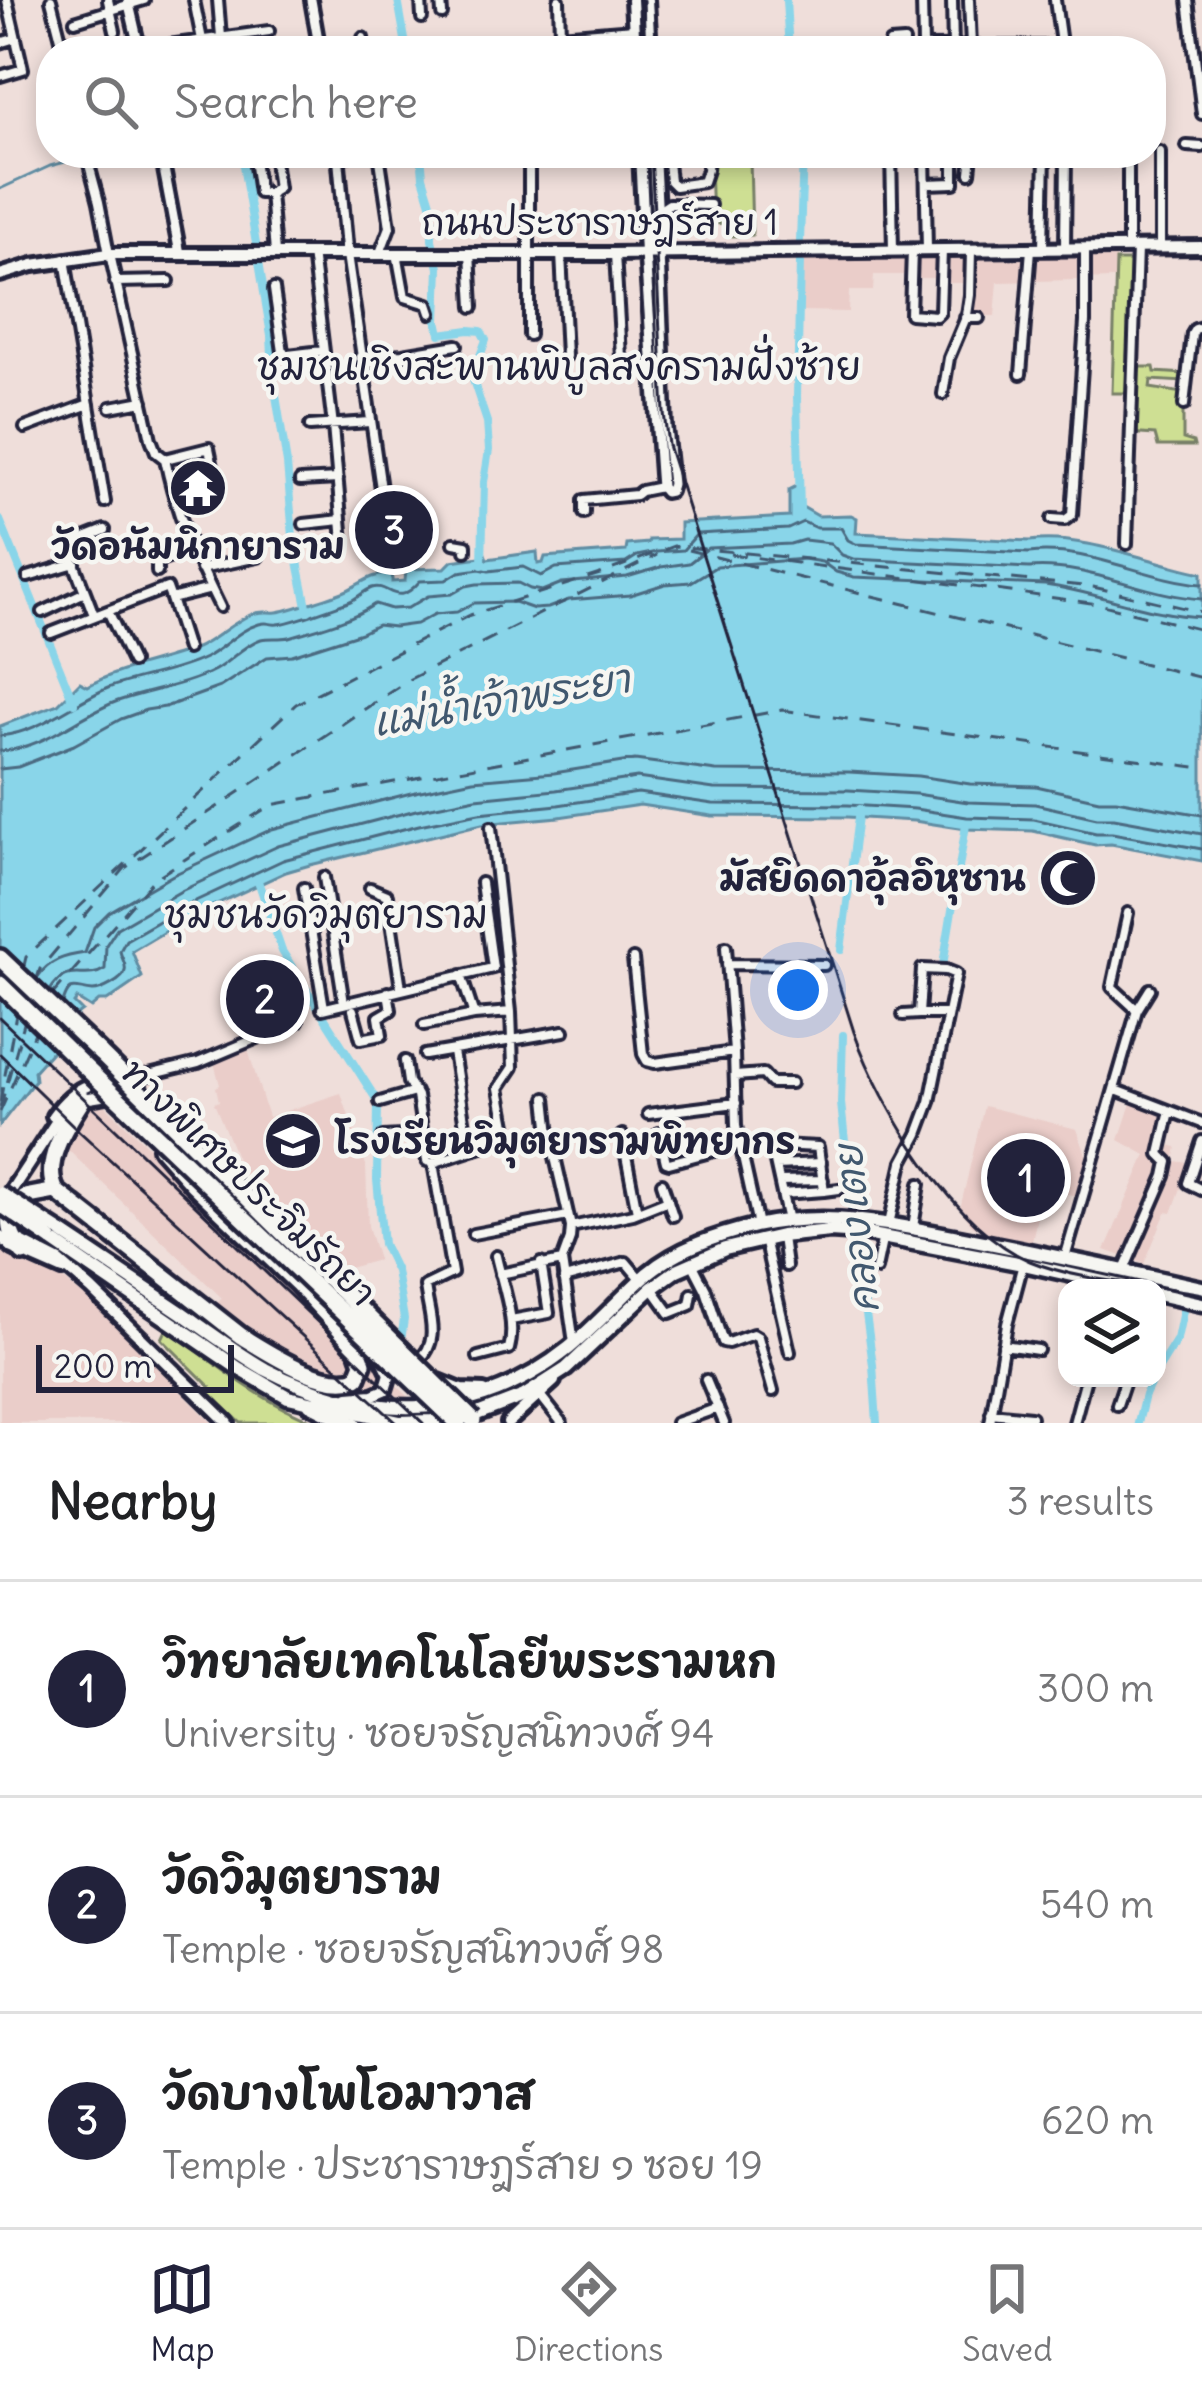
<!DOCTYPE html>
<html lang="en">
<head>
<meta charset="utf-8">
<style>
  body { margin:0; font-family:Delius,"Playpen Sans Thai",sans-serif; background:#f2f2f2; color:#202124 }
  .controls { position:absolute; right:36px; bottom:36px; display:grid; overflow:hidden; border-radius:24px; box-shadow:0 6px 18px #0003 }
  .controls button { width:108px; height:108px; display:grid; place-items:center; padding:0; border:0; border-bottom:3px solid #e0e0e0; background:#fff; color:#202124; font:60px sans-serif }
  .scale { position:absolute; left:36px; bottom:30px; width:198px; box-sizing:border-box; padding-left:12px; border:6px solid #22223b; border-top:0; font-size:33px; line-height:42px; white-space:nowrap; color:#22223b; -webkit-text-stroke:9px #f6f6f2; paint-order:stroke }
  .you { position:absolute; left:798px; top:990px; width:42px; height:42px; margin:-30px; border:9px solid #fff; border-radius:50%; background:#1a73e8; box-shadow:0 0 0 18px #1a73e833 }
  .badge { display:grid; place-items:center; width:78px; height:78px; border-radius:50%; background:#22223b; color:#fff; font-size:39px; font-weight:700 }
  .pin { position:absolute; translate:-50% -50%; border:6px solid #fff; box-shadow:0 3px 12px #0006 }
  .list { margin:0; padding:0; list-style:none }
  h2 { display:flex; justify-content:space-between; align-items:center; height:156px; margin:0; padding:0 48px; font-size:51px }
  h2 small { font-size:39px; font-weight:400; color:#757577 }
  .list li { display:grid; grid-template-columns:78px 1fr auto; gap:36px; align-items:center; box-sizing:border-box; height:216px; padding:0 48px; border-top:3px solid #e0e0e0 }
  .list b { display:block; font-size:45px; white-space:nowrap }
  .list p { margin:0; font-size:39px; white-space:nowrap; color:#757577 }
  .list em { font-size:39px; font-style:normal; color:#757577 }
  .icon { flex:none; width:66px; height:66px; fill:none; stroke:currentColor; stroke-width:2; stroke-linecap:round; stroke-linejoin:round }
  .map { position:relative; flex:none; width:1202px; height:1423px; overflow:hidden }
  .search { position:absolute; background:#fff; box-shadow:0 6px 18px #0003; left:36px; right:36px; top:36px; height:132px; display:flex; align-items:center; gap:30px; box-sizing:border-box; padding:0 42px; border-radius:48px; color:#757577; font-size:45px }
  .sheet { height:804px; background:#fff }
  nav { display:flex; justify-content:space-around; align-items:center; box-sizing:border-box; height:168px; border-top:3px solid #e0e0e0; background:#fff; font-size:33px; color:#757577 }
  nav a { display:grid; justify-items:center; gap:6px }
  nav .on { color:#22223b }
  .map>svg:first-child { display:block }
  .built { fill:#eacdc9 }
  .green { fill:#cedf93; stroke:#788067; stroke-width:3 }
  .water { fill:#89d5e9; stroke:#608da3; stroke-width:3 }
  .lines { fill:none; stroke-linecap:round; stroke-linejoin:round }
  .shore { stroke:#4b6a81; stroke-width:3 }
  .stream { stroke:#608da3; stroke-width:3 }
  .canal { stroke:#89d5e9; stroke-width:8 }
  .ferry { stroke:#41586f; stroke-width:3; stroke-dasharray:15 12; stroke-linecap:butt }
  .minor-casing { stroke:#22223b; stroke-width:16 }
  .tertiary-casing { stroke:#22223b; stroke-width:18 }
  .secondary-casing { stroke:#22223b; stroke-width:20 }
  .primary-casing { stroke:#22223b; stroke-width:21 }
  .motorway-casing { stroke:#22223b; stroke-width:24 }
  .minor { stroke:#f6f6f2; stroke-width:8 }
  .tertiary { stroke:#f6f6f2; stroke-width:9 }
  .secondary { stroke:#f6f6f2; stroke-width:10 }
  .primary { stroke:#f6f6f2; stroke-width:12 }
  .motorway { stroke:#f6f6f2; stroke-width:15 }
  .rail { stroke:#22223b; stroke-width:3 }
  .primary-bridge-casing { stroke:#22223b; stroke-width:21; stroke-linecap:butt }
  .motorway-bridge-casing { stroke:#22223b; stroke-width:24; stroke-linecap:butt }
  .primary-bridge { stroke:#f6f6f2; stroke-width:12 }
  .motorway-bridge { stroke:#f6f6f2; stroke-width:15 }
  .labels { text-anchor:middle; stroke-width:9; stroke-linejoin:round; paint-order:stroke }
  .street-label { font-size:36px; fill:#22223b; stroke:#f6f6f2 }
  .poi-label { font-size:36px; font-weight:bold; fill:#22223b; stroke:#f6f6f2 }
  .neighbourhood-label { font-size:39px; fill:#22223b; stroke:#f6f6f2 }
  .water-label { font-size:39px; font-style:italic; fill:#41586f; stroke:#f6f6f2 }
</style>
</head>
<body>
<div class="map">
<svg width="1202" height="1423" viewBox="0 0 1202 1423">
  <rect width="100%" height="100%" fill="#efdeda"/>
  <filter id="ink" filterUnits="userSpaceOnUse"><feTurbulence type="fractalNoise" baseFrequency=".00833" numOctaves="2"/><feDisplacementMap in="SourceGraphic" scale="24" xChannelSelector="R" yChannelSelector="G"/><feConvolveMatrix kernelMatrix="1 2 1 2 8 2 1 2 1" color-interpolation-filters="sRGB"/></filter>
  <g filter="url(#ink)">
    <path class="built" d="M1116 256 1115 279 998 282 995 316H959L966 296 967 283H938L937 278H910L909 275H874L873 291H849L848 312 801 311V258Z
      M247 1046 268 1117 341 1093 366 1165 368 1226 378 1260 338 1271 240 1173 241 1169 214 1103 219 1101 216 1087 220 1085 213 1059Z
      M1133 1097 1176 1113 1164 1144 1177 1147 1174 1161 1190 1163 1172 1213 1166 1212 1144 1264 1105 1250 1146 1155 1119 1140Z
      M100 1100 377 1367 437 1423H384L332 1372 299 1360 230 1322 215 1306 222 1298 66 1148 68 1136 88 1106Z
      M984 1106 1077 1129 1090 1166 1079 1196 1043 1190 1031 1245 1001 1239 972 1225 960 1209Z
      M0 1249 65 1281 95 1305 212 1423H0Z"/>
    <path class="green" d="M750 159 752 235 733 236 732 223 712 224 710 161Z
      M1116 261H1140L1135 367H1154L1155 372 1185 374 1184 382 1151 380 1150 388 1183 393V439L1193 442 1194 446H1158L1155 435 1127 433 1128 393H1112Z
      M167 1328C215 1364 262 1403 318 1423H241L208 1392 211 1388 162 1339Z"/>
    <path class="water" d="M799 485V505L818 516 851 515 857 518 856 533 1030 541C1079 533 1152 563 1202 573V861L1111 844 1095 845 1033 831 966 829 914 821 847 817 712 816 640 805 559 817 482 824 310 865 286 872 193 915 132 951 142 977 107 1001H99L91 1008 77 999 74 1003 82 1011 73 1018 75 1025 34 1071 35 1080 0 1125V726L58 704 80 682 88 686C121 667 159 663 194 649 214 641 230 624 250 615 261 610 267 613 277 612 287 611 340 594 349 589 369 579 368 576 392 573V582L405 581 406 569 445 568 452 561 480 557 484 551 487 559 537 552 538 564 543 563 545 557 626 551 627 545 648 543 649 540 680 539V523L789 517V490Z"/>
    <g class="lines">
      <path class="shore" d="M0 736C41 732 72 703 108 688 140 676 174 673 205 658 224 648 238 630 259 624 270 621 267 625 278 624 295 622 331 608 348 602 357 599 363 591 372 588 389 582 395 610 420 581L446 580 459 572 480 569 489 571 523 567 541 576 556 568 626 563 637 556 657 552 683 550 697 534 788 529 803 522 816 528H841L848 540 856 544 1029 553C1088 546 1144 579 1202 584
        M0 751C44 749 79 715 118 701 150 690 185 686 215 670 231 661 243 645 261 639 270 637 279 639 289 637 317 629 351 620 375 604L391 609 408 608 428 596 452 594 466 586 477 584 518 583 530 589 542 591 562 583 627 577 661 567 689 563 708 548 790 544 804 540 830 543 842 555 853 559 1029 568C1088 563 1143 595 1202 599
        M0 769 18 767 74 745 121 719 146 710 165 707 220 687 267 657 292 655 361 633 377 625 394 627 416 624 435 614 457 612 474 603 514 602 534 609 548 608 569 600 630 595 665 584 691 582 717 566 804 559 822 562 836 572 854 577 1045 585C1097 592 1149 615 1202 617
        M37 978C49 960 64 956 85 953L94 927 109 912 173 875 272 829 411 793 473 780 554 773 635 760 716 771 849 772 918 776 970 784 1036 786 1099 800H1116L1202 815
        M50 991C68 961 84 983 105 969L106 945 117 928 181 891 278 846 416 810 476 798 556 790 637 778 714 789 848 790 916 794 968 802 1035 804 1097 818H1114L1202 834
        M63 1003C70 980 76 990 93 991 101 991 124 980 125 971 127 964 121 958 120 951L126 940 187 905 283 860 419 825 479 813 558 805 638 793 713 804 848 805 915 809 967 817 1034 819 1096 833H1112L1202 849"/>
      <path class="stream" d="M0 189 50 166 100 153"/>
      <path class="canal" d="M398 0 407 51
        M786 0 789 51
        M223 31 226 51
        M241 153 271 335 273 377 287 464 293 537 308 611
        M421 153 423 177 432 206V240L439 268 437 320 440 334 469 330 481 331 486 340 472 377 487 422 489 450 484 482 482 565
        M800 242 803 153
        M800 260 797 396 800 510
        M0 520 74 703
        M257 878 282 951 378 1102 377 1180 383 1244 396 1271 404 1319 402 1334
        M841 950 859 809
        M943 965 966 825
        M843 1035 841 1103 853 1219
        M855 1234 873 1365 877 1423
        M1157 1371 1177 1339 1184 1306 1187 1302
        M1138 1423 1145 1395 1153 1378"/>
      <path class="ferry" d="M688 550 1202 678
        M730 554 1099 604 1202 630
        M23 970 26 957 296 704 470 615 600 574 674 546 1093 587 1202 612
        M36 982 40 969 125 868 410 679 657 555
        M52 995 154 879 271 805 782 710 1202 768
        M0 1102 17 1009
        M0 1108 25 1020
        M0 1112 38 1026"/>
      <g class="minor-casing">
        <path id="minor" d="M51 0 64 51
          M108 0 115 31
          M194 0 202 40
          M218 0 221 37
          M421 0 422 18
          M441 0 442 14
          M559 0 560 35 634 29
          M922 0 923 46
          M952 0 953 50
          M969 0 971 46
          M1055 0 1062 51
          M1188 0 1202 114
          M75 21 144 0
          M363 38 365 51
          M0 43 13 39
          M923 47 1061 46
          M140 49 269 31
          M889 51 890 43 904 42
          M0 76 23 69 7 0
          M1187 146 1202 147
          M86 153 99 202 109 254
          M253 153 259 193H270
          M379 153 390 227 380 253
          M529 153V335
          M667 153 670 181 675 186 703 182 707 170 708 153
          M724 153V154
          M891 153 893 250
          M925 153 927 250
          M972 154H1015
          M339 157 363 153
          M970 173 972 154
          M926 184 954 183V153
          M270 193 275 253
          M270 193 278 188 273 153
          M663 208 669 204 710 205
          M663 208 665 227
          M1160 247V152
          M1128 248V153
          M1043 249 1045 153
          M1065 249 1066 153
          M912 250 910 314 936 316 940 312 942 250
          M312 253 333 426 343 542
          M397 253 405 297 428 304 431 313
          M470 253 473 307
          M561 253 566 356
          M110 254 151 439 156 452 165 459C177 518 194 554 220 607
          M347 254 389 544 394 547 429 544
          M615 254 622 374
          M65 259 105 502
          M115 282 169 281
          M274 289 283 352 288 355 322 351
          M965 318H979
          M360 357 403 354 457 345
          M1021 374 1031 249
          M943 394 949 358 967 315 970 295 971 250
          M1184 405 1192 334 1195 329 1202 327
          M111 407 143 401
          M310 426 370 422
          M25 428 89 404
          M165 459 209 448 215 477
          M300 481 338 479
          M584 513V500L636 495 641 491 661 487
          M1052 519 1065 520 1072 515 1085 322V249
          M304 524 341 520
          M454 543 466 545V551
          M1127 544 1137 248
          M201 569 258 557
          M157 572V562L192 550
          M28 577 75 563
          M171 599 187 649
          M108 611 132 662
          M43 612 85 592
          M94 615 67 545 105 530
          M51 633 167 588 171 599 211 589
          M491 827 511 1012
          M324 877 344 1003
          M304 888 324 1008
          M370 888 387 895 401 988
          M1128 913 1112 987 1137 1010
          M726 947 734 1052 736 1126 758 1225
          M633 959 643 1054 647 1061 655 1063 734 1052
          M727 964 824 965
          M461 975 474 1015 511 1012 513 1067 499 1088 509 1141
          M322 1009 493 968 481 883
          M353 1010 361 1039 382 1035 379 1017 391 1010 388 992
          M903 1015 919 1014
          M424 1025 474 1015
          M453 1052 469 1151
          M425 1055 564 1031
          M405 1061 408 1082 417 1096 427 1161 433 1163
          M735 1076 763 1074 771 1083H791
          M128 1080 198 1063 298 1021
          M1116 1090 1202 1123
          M546 1098 550 1135 571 1227 570 1239 562 1261 574 1343
          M380 1102 415 1092
          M648 1114 736 1103
          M659 1133 666 1162 669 1163 740 1144
          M622 1135 637 1212
          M383 1137 422 1135
          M1202 1141 1188 1183 1202 1190
          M433 1163C467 1152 515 1133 550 1135
          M776 1165 821 1163
          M780 1181 823 1180
          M662 1183 673 1216
          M824 1191 839 1189
          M782 1194 824 1191 818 1147 778 1145 774 1148 773 1153C778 1176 783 1198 788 1221
          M889 1224 903 1162 918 1134 930 1102 956 974 946 970 922 969 919 1014H946
          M571 1227 633 1214 668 1200
          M913 1227 920 1184
          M473 1234 568 1216
          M782 1237 786 1266
          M764 1239 790 1352
          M1065 1258 1137 1010 1150 989
          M692 1263 706 1290 723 1342 728 1343 753 1334 758 1337 773 1391
          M876 1269 883 1236
          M1124 1270 1165 1176 1168 1162 1160 1154 1170 1111
          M500 1274 562 1261
          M564 1279 626 1262 641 1280
          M652 1288 670 1313 690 1305 692 1294
          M511 1320 549 1313 541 1263
          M1003 1345 1038 1350
          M478 1357 509 1349C517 1322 502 1284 496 1256
          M418 1361C442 1341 428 1314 425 1286L452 1273 433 1163
          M706 1380 724 1423
          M540 1395 562 1423
          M1117 1405 1126 1378
          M991 1413 1031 1417
          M676 1423 718 1408
          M990 1423 1007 1324 1023 1264
          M1074 1423 1086 1378"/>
      </g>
      <g class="tertiary-casing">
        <path id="tertiary" d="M128 0 140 51
          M311 0 320 51
          M161 153 180 254
          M338 153 347 254
          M645 253 660 474 661 487 665 492 670 491 672 484 666 428 659 253"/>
      </g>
      <g class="secondary-casing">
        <path id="secondary" d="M632 0 635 51
          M647 0 650 51
          M640 153 645 253
          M654 153 659 253
          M0 275 33 265 109 254H612L1202 247
          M53 1116C72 1089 102 1069 132 1093
          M5 1200 60 1116 83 1099 114 1094
          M0 1236 13 1248 63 1270
          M19 1241 60 1262 91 1289 228 1423
          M439 1381 461 1390 484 1391
          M349 1397 373 1395 385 1390 390 1374 380 1354
          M309 1405 327 1414 356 1423
          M508 1423 554 1381"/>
      </g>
      <g class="primary-casing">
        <path id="primary" d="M61 1232C101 1259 142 1286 182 1313 209 1332 236 1352 265 1369 369 1423 475 1423 569 1348 597 1325 621 1297 648 1273 678 1248 718 1235 755 1226 835 1208 911 1228 989 1243 1060 1257 1131 1272 1202 1288
          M51 1240 238 1368 288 1397 400 1422 432 1421 477 1414 524 1396 566 1369 652 1288 677 1270 725 1249 781 1236 830 1231 861 1233 1023 1264 1131 1288
          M1157 1294 1202 1304"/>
      </g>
      <g class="motorway-casing">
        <path id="motorway" d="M0 958 101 1054
          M0 984 83 1065
          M83 1099C67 1124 41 1163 56 1191L241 1336C269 1353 324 1390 357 1378L363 1363 358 1349 297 1283 193 1184 161 1148
          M23 1253C12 1240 7 1224 10 1207L24 1197 56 1191"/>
      </g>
      <use href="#minor" class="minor"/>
      <use href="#tertiary" class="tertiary"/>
      <use href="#secondary" class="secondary"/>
      <use href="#primary" class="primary"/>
      <use href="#motorway" class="motorway"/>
      <path class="rail" d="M643 0 645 51
        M651 153 664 413 668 445 854 1032C881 1107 954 1229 1030 1261 1083 1283 1146 1283 1202 1294
        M0 1018 423 1423
        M0 1054 79 1131 397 1423"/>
      <g class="primary-bridge-casing">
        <path id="primary-bridge" d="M0 1193 61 1232
          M0 1205 51 1240"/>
      </g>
      <g class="motorway-bridge-casing">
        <path id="motorway-bridge" d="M101 1054 473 1420
          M83 1065 458 1423"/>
      </g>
      <use href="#primary-bridge" class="primary-bridge"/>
      <use href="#motorway-bridge" class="motorway-bridge"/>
    </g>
  </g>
  <defs>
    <g id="temple-disc" transform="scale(3)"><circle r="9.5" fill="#22223b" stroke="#f6f6f2"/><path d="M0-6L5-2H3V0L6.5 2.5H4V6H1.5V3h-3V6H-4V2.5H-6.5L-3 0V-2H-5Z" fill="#fff"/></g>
    <g id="mosque-disc" transform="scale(3)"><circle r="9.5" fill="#22223b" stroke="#f6f6f2"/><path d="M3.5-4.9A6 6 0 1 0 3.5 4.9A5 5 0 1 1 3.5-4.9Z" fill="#fff"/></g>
    <g id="school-disc" transform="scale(3)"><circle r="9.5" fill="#22223b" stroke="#f6f6f2"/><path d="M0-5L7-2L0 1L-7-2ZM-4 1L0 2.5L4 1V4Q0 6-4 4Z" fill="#fff"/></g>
  </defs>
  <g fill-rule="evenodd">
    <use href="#temple-disc" x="198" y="488"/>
    <use href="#mosque-disc" x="1068" y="878"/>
    <use href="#school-disc" x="293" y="1141"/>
  </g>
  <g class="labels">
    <g class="street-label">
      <text x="600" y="235">ถนนประชาราษฎร์สาย 1</text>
      <text transform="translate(249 1182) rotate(44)" y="13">ทางพิเศษประจิมรัถยา</text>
    </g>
    <g class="poi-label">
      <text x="198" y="559">วัดอนัมนิกายาราม</text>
      <text x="1026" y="891" text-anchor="end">มัสยิดดาอุ้ลอิหุซาน</text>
      <text x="335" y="1154" text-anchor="start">โรงเรียนวิมุตยารามพิทยากร</text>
    </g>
    <g class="neighbourhood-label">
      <text x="559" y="380">ชุมชนเชิงสะพานพิบูลสงครามฝั่งซ้าย</text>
      <text x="326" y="928">ชุมชนวัดวิมุตยาราม</text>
    </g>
    <g class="water-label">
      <text transform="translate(501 700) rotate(-10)" y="14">แม่น้ำเจ้าพระยา</text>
      <text transform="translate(856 1229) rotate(-96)" y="14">คลอง เตย</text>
    </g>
  </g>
</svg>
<div class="controls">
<button><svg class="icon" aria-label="layers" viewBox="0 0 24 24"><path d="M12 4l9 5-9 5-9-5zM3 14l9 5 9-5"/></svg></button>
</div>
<div class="scale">200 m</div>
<div class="you"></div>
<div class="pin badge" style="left:1026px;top:1178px">1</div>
<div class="pin badge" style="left:265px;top:999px">2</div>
<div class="pin badge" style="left:394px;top:530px">3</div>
<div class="search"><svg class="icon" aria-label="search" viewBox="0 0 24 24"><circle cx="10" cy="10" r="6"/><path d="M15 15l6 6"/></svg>Search here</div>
</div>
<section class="sheet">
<h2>Nearby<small>3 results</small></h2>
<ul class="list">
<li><span class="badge">1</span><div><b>วิทยาลัยเทคโนโลยีพระรามหก</b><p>University · ซอยจรัญสนิทวงศ์ 94</p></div><em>300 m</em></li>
<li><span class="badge">2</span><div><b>วัดวิมุตยาราม</b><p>Temple · ซอยจรัญสนิทวงศ์ 98</p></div><em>540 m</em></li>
<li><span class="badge">3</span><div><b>วัดบางโพโอมาวาส</b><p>Temple · ประชาราษฎร์สาย ๑ ซอย 19</p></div><em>620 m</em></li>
</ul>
</section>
<nav>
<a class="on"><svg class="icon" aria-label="map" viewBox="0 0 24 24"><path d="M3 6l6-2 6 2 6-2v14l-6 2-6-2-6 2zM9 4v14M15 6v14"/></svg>Map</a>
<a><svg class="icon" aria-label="directions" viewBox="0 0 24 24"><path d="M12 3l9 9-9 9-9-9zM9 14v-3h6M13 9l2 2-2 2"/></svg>Directions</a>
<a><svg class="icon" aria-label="saved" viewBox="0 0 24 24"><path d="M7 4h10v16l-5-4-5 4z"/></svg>Saved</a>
</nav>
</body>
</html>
